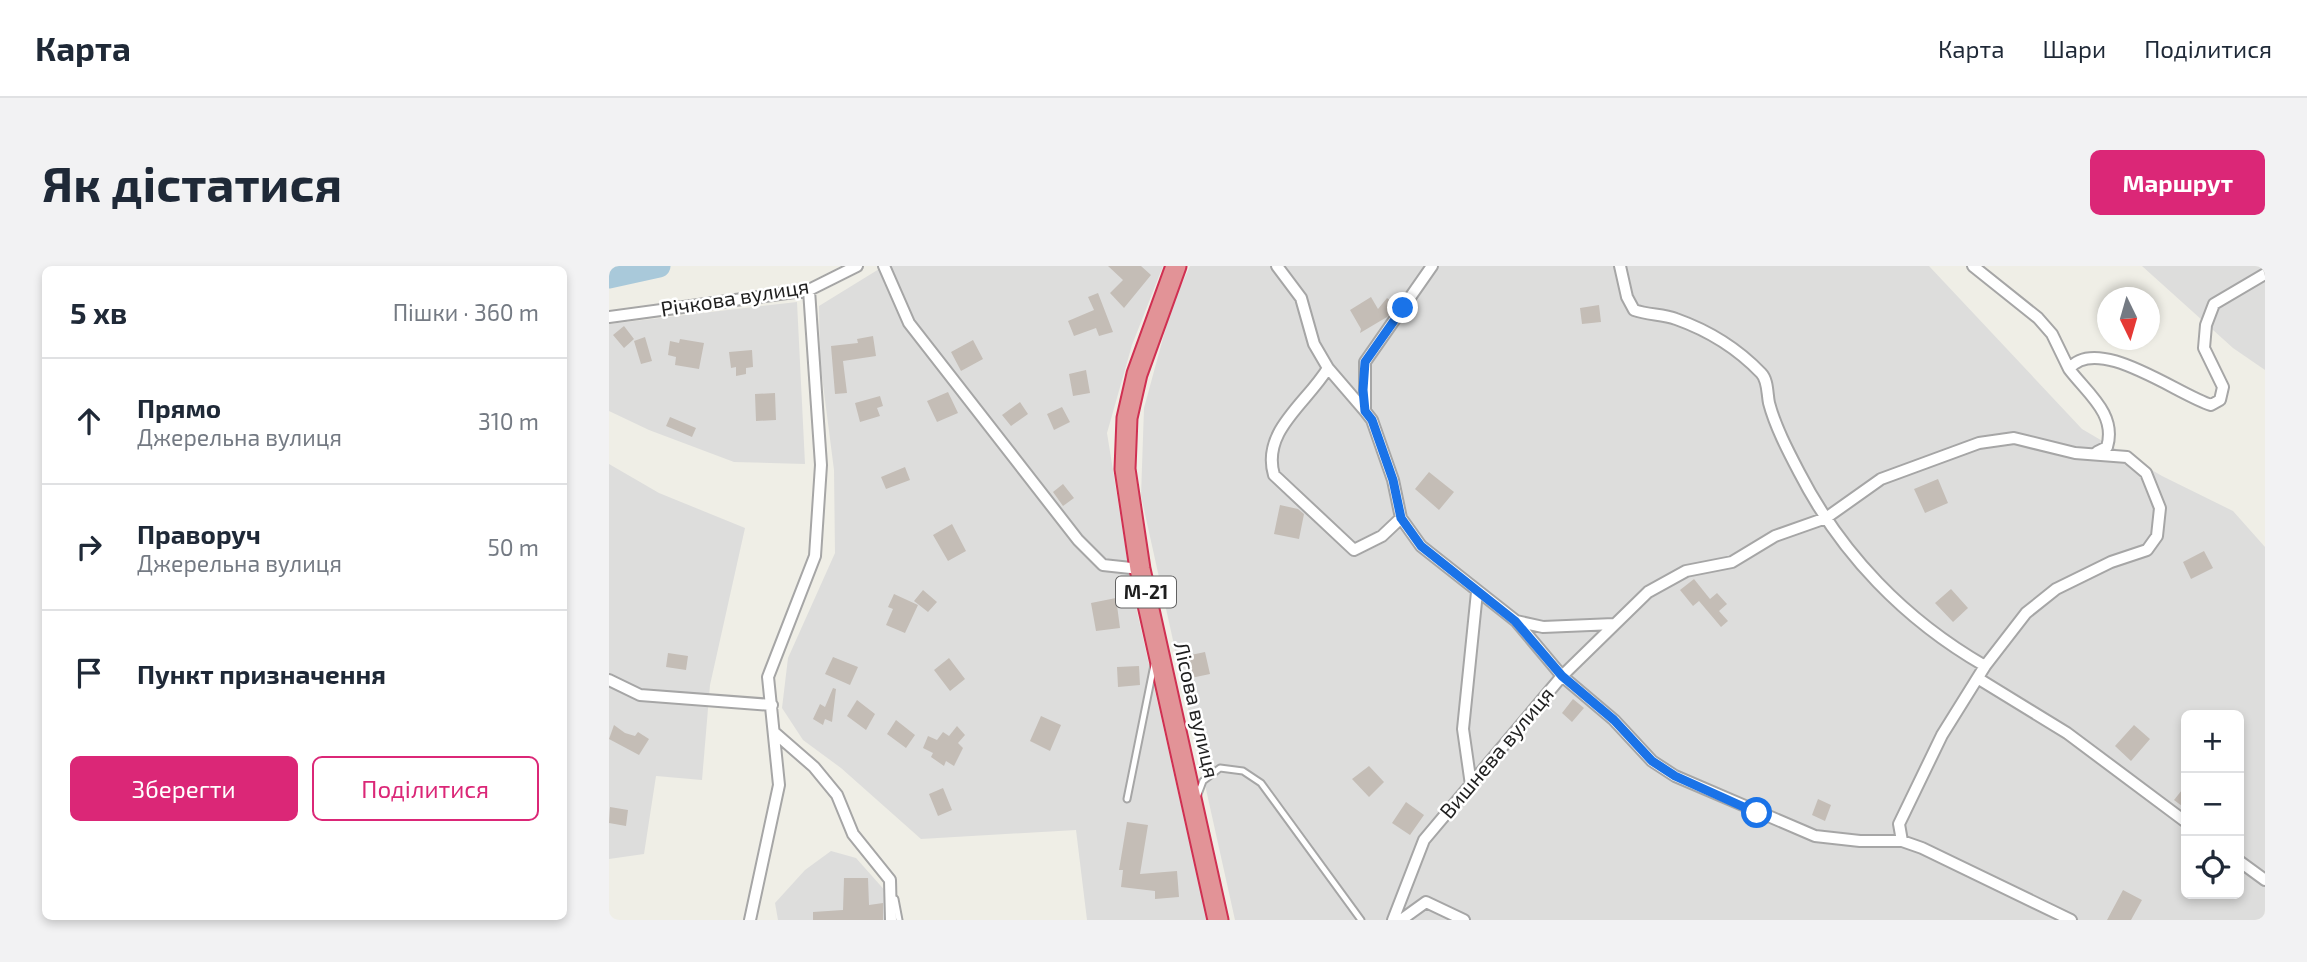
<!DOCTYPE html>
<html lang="uk">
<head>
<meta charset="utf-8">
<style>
  body { margin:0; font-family:"Exo 2",sans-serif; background:#f2f2f3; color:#1f2937 }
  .controls { position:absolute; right:21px; bottom:21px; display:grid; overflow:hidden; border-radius:10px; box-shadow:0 4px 10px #0003 }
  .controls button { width:63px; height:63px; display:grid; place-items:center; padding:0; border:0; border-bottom:2px solid #e0e1e3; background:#fff; color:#1f2937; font:35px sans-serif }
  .compass { position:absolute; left:1488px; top:21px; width:63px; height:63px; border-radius:50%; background:#fff; box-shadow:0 4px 10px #0003; rotate:175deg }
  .stop { position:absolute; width:21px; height:21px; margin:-16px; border:5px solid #1a73e8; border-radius:50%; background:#fff }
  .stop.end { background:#1a73e8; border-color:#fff; box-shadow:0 2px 7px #0008 }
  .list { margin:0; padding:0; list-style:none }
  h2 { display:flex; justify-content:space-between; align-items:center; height:91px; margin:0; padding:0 28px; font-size:30px }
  h2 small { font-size:23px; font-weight:400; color:#747a83 }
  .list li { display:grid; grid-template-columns:46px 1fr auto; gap:21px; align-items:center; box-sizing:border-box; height:126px; padding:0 28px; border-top:2px solid #e0e1e3 }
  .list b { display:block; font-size:26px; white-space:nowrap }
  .list p { margin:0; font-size:23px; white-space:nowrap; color:#747a83 }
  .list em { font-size:23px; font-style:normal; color:#747a83 }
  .actions { display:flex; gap:14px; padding:21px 28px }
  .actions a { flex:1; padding:16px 0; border:2px solid #db2777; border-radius:10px; text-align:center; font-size:24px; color:#db2777 }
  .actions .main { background:#db2777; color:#fff }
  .icon { flex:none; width:38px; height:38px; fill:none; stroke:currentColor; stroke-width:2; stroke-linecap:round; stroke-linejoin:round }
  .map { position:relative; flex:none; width:1656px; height:654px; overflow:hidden; border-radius:10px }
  header { display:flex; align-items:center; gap:42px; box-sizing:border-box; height:98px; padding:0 35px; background:#fff; border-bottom:2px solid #e0e1e3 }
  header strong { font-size:33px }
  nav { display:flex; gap:38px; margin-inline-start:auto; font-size:24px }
  .intro { display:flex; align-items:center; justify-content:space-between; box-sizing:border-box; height:168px; padding:0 42px }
  h1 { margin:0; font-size:49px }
  .button { padding:18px 32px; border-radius:10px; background:#db2777; color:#fff; font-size:24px; font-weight:700 }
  main { display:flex; gap:42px; padding:0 42px }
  aside { flex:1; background:#fff; border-radius:10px; box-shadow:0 4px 10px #0003 }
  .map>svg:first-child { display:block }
  .residential { fill:#dddddc; fill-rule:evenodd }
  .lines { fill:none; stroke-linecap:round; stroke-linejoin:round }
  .river { stroke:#a9c9da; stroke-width:23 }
  .building { fill:#c4bdb6 }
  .lane-casing { stroke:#a6a6a6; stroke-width:9 }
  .street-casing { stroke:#a6a6a6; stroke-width:14 }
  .highway-casing { stroke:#d03052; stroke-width:23 }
  .lane { stroke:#fff; stroke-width:5 }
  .street { stroke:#fff; stroke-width:10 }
  .highway { stroke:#e29397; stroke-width:19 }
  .route { stroke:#1a73e8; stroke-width:9 }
  .labels { text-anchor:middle; stroke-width:5; stroke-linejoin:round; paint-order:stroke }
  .shield { fill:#fff; stroke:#626262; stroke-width:2 }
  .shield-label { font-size:19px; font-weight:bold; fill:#1f1f1f }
  .street-label { font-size:21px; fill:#1f1f1f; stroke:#fff }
</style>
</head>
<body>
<header>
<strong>Карта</strong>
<nav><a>Карта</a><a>Шари</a><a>Поділитися</a></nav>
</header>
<div class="intro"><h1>Як дістатися</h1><a class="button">Маршрут</a></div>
<main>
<aside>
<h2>5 хв<small>Пішки · 360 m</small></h2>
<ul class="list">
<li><svg class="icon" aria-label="ahead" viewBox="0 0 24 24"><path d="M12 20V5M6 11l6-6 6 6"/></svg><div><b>Прямо</b><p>Джерельна вулиця</p></div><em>310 m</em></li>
<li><svg class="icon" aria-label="right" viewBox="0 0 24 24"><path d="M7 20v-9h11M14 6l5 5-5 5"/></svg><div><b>Праворуч</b><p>Джерельна вулиця</p></div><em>50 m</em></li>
<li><svg class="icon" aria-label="arrive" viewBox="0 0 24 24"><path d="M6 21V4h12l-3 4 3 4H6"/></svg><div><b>Пункт призначення</b></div></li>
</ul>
<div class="actions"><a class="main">Зберегти</a><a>Поділитися</a></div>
</aside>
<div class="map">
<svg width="1656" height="654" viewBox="0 0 1656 654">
  <rect width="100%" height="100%" fill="#efeee6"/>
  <path class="residential" d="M275 0H554L523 79 498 167 524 328 598 654H478L467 564 312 573 232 502 194 474 173 442 179 392 226 287 225 204 211 95 210 40Z
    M581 0H1320L1473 163 1553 210 1624 245 1656 281V654H626L532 230 535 142 563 39ZM1577 449H1630V628H1577Z
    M1533 0H1656V104L1624 82Z
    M188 36 196 198 125 196 40 164 0 145V58Z
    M0 198 50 227 136 262 101 419 93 514 47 510 35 588 0 593Z
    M222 585 247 592 279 628 287 654H169L166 637 196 604Z"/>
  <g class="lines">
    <path class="river" d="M0 11 50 0"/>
  </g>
  <path class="building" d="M499 0H532L542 9 515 42 501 27 514 14Z
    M489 27 504 66 490 70 487 62 465 70 459 55 485 44 479 31Z
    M762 31 769 43 778 32 787 39 778 51 751 67 752 63 741 44Z
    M990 39 992 56 973 58 971 42Z
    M15 60 25 73 15 82 4 69Z
    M264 70 267 90 234 95 238 127 226 128 222 80 249 77 248 73Z
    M36 71 43 95 32 98 25 75Z
    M71 73 95 77 90 103 66 99 67 91 59 89 61 75 70 77Z
    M364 74 374 93 352 105 342 86Z
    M143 84 144 101 137 102V108L127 110V101L122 102 120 86Z
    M477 104 481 127 464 130 460 108Z
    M339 126 349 147 328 156 318 135Z
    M166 127 167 154 147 155 146 128Z
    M271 130 274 140 268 142 271 150 251 156 246 137Z
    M411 136 419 148 402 160 393 149Z
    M453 141 461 156 445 164 438 148Z
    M61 151 87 162 83 171 57 160Z
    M296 201 301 214 277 223 272 211Z
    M820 206 845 226 830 244 806 223Z
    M1329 213 1339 237 1316 247 1305 223Z
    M454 218 465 232 454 240 444 226Z
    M671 239 689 243 695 248 690 273 665 268Z
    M343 258 357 285 339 295 324 269Z
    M1595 285 1604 302 1582 313 1574 296Z
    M1085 313 1101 333 1108 327 1118 338 1110 345 1119 355 1112 361 1090 335 1084 340 1071 324Z
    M1342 323 1359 342 1344 356 1326 337Z
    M314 324 328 336 319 346 305 335Z
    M285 328 309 339 296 367 277 359 284 343 279 341Z
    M507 332 511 362 487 365 482 337Z
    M596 386 601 408 582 412 577 390Z
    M59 387 79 390 77 404 57 401Z
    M224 391 249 401 241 419 216 408Z
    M340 392 356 413 341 425 325 404Z
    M530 400 531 419 509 421 508 401Z
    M224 422 227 423 223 456 216 453 214 459 204 453 211 438 216 441Z
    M964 433 975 442 963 456 953 447Z
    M248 434 266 448 257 464 238 450Z
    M432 450 452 459 441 485 421 475Z
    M287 454 306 469 297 482 278 468Z
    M5 459 16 467 26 470 29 466 40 473 30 489 0 473Z
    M1525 459 1541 473 1522 495 1506 480Z
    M348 460 356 469 349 477 354 482 345 500 337 495 335 500 322 491 324 487 314 482 319 470 328 474 334 466 340 470Z
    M760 500 775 516 760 531 743 513Z
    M1577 519V543L1565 534Z
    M334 522 343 544 329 550 320 528Z
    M1209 533 1222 539 1216 555 1203 549Z
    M797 536 815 549 801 569 783 557Z
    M1 541 19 544 17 560 0 557Z
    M518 556 539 559 531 608 568 605 570 631 546 633V625L512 621 514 604H510Z
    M235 612H259L260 639 274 637V654H204V646L234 644Z
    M1514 624 1533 634 1522 654H1498Z"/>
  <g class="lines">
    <g class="lane-casing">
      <path id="lane" d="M588 531 594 515 611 502 634 505 652 517 752 654
        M518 533 545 399
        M286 633 290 654"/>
    </g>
    <g class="street-casing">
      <path id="street" d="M275 0 300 57 469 274 494 299 531 303
        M668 0 692 32 705 78 719 102
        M1011 0 1018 31 1025 44C1039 49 1054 48 1067 53 1098 64 1129 83 1152 107 1159 114 1158 127 1160 137 1166 160 1179 185 1190 206 1232 288 1296 354 1376 400
        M1364 0 1429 52 1443 68 1460 103
        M0 51 200 24 248 0
        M756 145 719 102C698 137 652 165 665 209L745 284 773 270 792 252 784 214 763 154 756 145V96L823 0
        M1488 186 1498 181C1508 148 1478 127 1460 103 1488 67 1569 129 1602 139L1611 134 1614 121 1595 82 1597 59 1605 38 1656 8
        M792 252 812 280 907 355 934 361 1005 358
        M907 355 953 410 1005 454 1043 495 1066 510 1206 570 1251 575H1293L1313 582 1462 654
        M1370 413 1458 467 1577 556
        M0 414 31 429 163 439
        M166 467 205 501 228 529 244 568 281 614 282 654
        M862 519 854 463 868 326
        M1630 595 1656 614
        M141 654 170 519 159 411 206 290 212 199 200 24
        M784 654 815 574 953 410 1039 326 1077 305 1123 296 1166 270 1217 252 1272 213 1370 177 1405 172 1466 187 1518 191 1537 207 1551 242 1548 270 1538 284 1502 296 1447 323 1417 347 1376 400 1333 469 1290 558 1293 575
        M792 654 817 636 855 654"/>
    </g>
    <g class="highway-casing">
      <path id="highway" d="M567 0 528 108 518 152 516 203 531 303 609 654"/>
    </g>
    <use href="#lane" class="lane"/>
    <use href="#street" class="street"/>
    <use href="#highway" class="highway"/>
  </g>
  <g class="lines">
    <path class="route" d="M794 42 756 96 754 124 756 145 763 154 784 214 792 252 812 280 906 355 953 410 1005 454 1043 495 1066 510 1148 547"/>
  </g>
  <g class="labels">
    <rect class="shield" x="507" y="310.5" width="60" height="31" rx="5"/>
    <g class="shield-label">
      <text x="537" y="333">М-21</text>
    </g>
    <g class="street-label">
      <text transform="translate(126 32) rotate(-9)" y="7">Річкова вулиця</text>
      <text transform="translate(587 444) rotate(77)" y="7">Лісова вулиця</text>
      <text transform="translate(888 487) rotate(-50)" y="7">Вишнева вулиця</text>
    </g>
  </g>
</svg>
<div class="controls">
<button>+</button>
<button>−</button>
<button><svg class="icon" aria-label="locate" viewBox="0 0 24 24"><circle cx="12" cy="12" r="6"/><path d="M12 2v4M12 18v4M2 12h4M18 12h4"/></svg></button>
</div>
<svg class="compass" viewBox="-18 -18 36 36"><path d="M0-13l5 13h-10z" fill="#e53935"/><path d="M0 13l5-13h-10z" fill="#747a83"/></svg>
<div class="stop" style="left:1148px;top:547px"></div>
<div class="stop end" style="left:794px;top:42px"></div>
</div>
</main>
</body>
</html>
